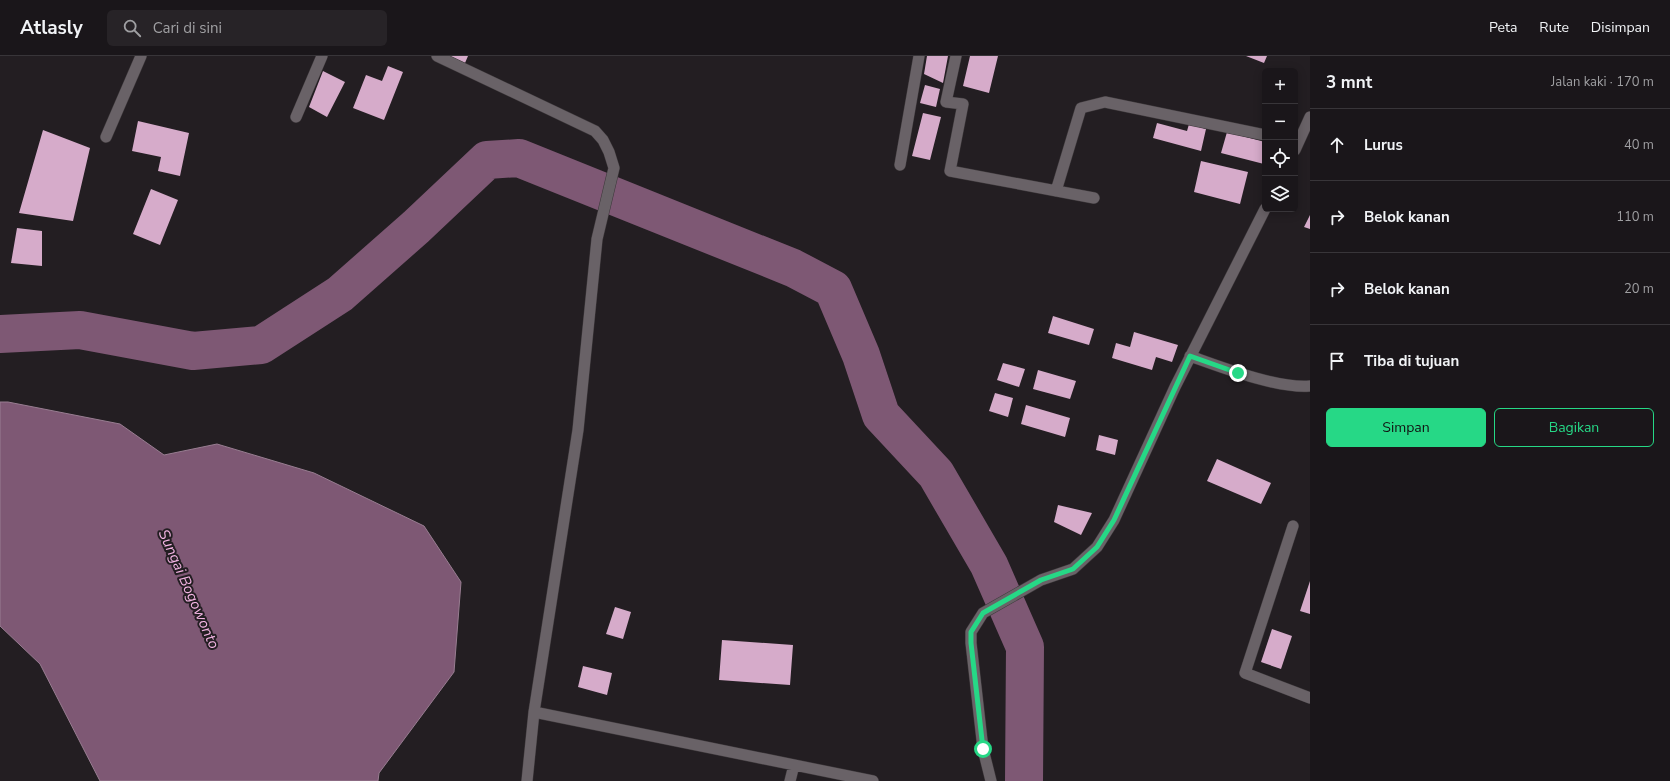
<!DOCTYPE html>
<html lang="id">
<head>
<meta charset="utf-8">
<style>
  body { margin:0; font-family:"Nunito Sans",sans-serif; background:#272327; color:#f1f3f6 }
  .controls { position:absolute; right:12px; top:12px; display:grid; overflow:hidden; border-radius:6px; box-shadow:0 2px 10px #0003 }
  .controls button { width:36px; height:36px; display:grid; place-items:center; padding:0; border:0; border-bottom:1px solid #383539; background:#1a161a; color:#f1f3f6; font:20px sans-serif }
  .stop { position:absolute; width:12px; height:12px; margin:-9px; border:3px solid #26d886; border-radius:50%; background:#fff }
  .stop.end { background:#26d886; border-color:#fff; box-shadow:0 1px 4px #0008 }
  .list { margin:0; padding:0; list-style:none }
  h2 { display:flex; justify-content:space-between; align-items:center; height:52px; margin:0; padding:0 16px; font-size:17px }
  h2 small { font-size:13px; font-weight:400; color:#9f9fa2 }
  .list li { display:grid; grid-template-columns:26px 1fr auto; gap:12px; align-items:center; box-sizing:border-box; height:72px; padding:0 16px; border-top:1px solid #383539 }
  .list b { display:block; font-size:15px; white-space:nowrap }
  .list em { font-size:13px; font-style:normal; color:#9f9fa2 }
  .actions { display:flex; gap:8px; padding:12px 16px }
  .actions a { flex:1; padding:9px 0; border:1px solid #26d886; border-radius:6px; text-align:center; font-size:14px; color:#26d886 }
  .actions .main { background:#26d886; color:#111 }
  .icon { flex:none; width:22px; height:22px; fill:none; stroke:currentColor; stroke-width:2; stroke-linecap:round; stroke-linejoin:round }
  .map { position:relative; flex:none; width:1310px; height:725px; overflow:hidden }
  header { display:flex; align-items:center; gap:24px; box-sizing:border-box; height:56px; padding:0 20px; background:#1a161a; border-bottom:1px solid #383539 }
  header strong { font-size:19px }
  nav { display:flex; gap:22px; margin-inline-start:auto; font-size:14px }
  .search { width:280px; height:36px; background:#272327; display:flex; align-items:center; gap:10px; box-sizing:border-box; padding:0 14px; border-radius:6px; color:#9f9fa2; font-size:15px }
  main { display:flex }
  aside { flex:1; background:#1a161a }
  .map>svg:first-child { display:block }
  .water { fill:#7e5874; stroke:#987d91 }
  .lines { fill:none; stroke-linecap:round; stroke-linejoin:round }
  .river { stroke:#7e5874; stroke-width:38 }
  .building { fill:#d6abca }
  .minor-casing { stroke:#3d383b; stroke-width:12 }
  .minor { stroke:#696267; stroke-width:11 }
  .route { stroke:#26d886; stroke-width:5 }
  .labels { text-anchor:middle; stroke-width:4; stroke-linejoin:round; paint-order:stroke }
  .water-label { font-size:15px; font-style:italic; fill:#f4b5e4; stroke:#231e22 }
</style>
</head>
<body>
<header>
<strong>Atlasly</strong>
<div class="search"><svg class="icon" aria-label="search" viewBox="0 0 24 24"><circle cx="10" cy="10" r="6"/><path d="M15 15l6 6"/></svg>Cari di sini</div>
<nav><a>Peta</a><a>Rute</a><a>Disimpan</a></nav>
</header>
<main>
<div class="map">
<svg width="1310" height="725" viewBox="0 0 1310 725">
  <rect width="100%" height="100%" fill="#231e22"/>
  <path class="water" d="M0 346H8L120 368 164 399 217 388 314 417 424 470 461 526 454 616 379 717 378 725H100L40 608 0 570Z"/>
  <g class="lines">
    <path class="river" d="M0 278 80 274 193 295 261 289 340 238 416 171 487 104 519 102 793 212 833 233 861 299 881 359 936 418 989 509 1025 591 1024 725"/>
  </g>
  <path class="building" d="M449 0H468L465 7Z
    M927 0H948L943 27 924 18Z
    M970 0H998L989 37 963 30Z
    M1246 0H1267L1264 7Z
    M388 10 403 16 384 64 353 52 366 19 382 25Z
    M323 15 345 26 327 61 309 51Z
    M925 29 940 33 936 51 920 47Z
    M923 57 941 61 930 104 912 100Z
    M138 65 189 77 180 120 158 115 161 101 132 95Z
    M1157 67 1187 75 1189 68 1206 73 1201 95 1153 82Z
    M43 74 90 92 73 165 19 157Z
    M1227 76 1265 86 1264 108 1221 97Z
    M1201 105 1248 116 1240 148 1194 136Z
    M151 133 178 144 160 189 133 178Z
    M1310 159V173L1304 171Z
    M17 172 42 175V210L11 207Z
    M1053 260 1094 273 1089 289 1048 277Z
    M1134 276 1178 289 1172 306 1156 301 1152 314 1112 302 1116 287 1130 291Z
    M1003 307 1025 313 1019 331 997 324Z
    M1038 314 1076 325 1070 343 1033 333Z
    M995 337 1013 342 1008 361 989 355Z
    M1026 349 1070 362 1065 381 1021 368Z
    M1099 379 1118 384 1115 399 1096 394Z
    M1217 403 1271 427 1261 448 1207 425Z
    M1058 449 1092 457 1081 479 1054 466Z
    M1310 525V558L1300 555Z
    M615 551 631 556 623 583 606 578Z
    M1272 573 1292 580 1281 613 1261 606Z
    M722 584 793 589 790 629 719 624Z
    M583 610 612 617 607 639 578 631Z"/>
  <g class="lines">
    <g class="minor-casing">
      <path id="minor" d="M437 0 595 75 603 84 609 96 614 112 597 183 578 374 534 656 527 725
        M956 0 946 46 963 48 950 115 1094 142
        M296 61 322 0
        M106 81 141 0
        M1295 94 1310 61
        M900 109 919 0
        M1056 135 1081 52 1105 46 1265 79
        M1190 300C1221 311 1278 333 1310 330
        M1293 470 1245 617 1310 642
        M534 656 873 725
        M790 725 794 709
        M991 725 983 693 971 587V576L983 557 1041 524 1073 513 1097 491 1114 464 1175 331 1265 153"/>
    </g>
    <use href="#minor" class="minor"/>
  </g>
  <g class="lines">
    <path class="route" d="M983 693 971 587V576L983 557 1041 524 1073 513 1097 491 1114 464 1190 300 1238 317"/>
  </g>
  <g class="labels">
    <g class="water-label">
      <text transform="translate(189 533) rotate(66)" y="5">Sungai Bogowonto</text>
    </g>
  </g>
</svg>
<div class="controls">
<button>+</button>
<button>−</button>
<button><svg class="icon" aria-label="locate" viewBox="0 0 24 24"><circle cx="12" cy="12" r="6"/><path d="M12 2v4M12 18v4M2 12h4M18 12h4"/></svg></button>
<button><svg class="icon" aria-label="layers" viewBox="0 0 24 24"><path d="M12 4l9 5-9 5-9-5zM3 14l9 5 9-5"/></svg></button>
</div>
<div class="stop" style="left:983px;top:693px"></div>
<div class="stop end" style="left:1238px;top:317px"></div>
</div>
<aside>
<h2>3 mnt<small>Jalan kaki · 170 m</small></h2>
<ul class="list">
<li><svg class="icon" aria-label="ahead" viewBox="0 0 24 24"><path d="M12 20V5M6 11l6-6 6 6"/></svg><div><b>Lurus</b></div><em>40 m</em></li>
<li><svg class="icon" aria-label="right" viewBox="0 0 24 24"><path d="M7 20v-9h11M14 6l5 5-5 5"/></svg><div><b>Belok kanan</b></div><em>110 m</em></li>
<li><svg class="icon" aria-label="right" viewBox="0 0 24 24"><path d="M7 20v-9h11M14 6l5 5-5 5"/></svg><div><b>Belok kanan</b></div><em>20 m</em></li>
<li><svg class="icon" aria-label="arrive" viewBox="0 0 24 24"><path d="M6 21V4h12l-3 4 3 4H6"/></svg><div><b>Tiba di tujuan</b></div></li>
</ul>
<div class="actions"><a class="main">Simpan</a><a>Bagikan</a></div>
</aside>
</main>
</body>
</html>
